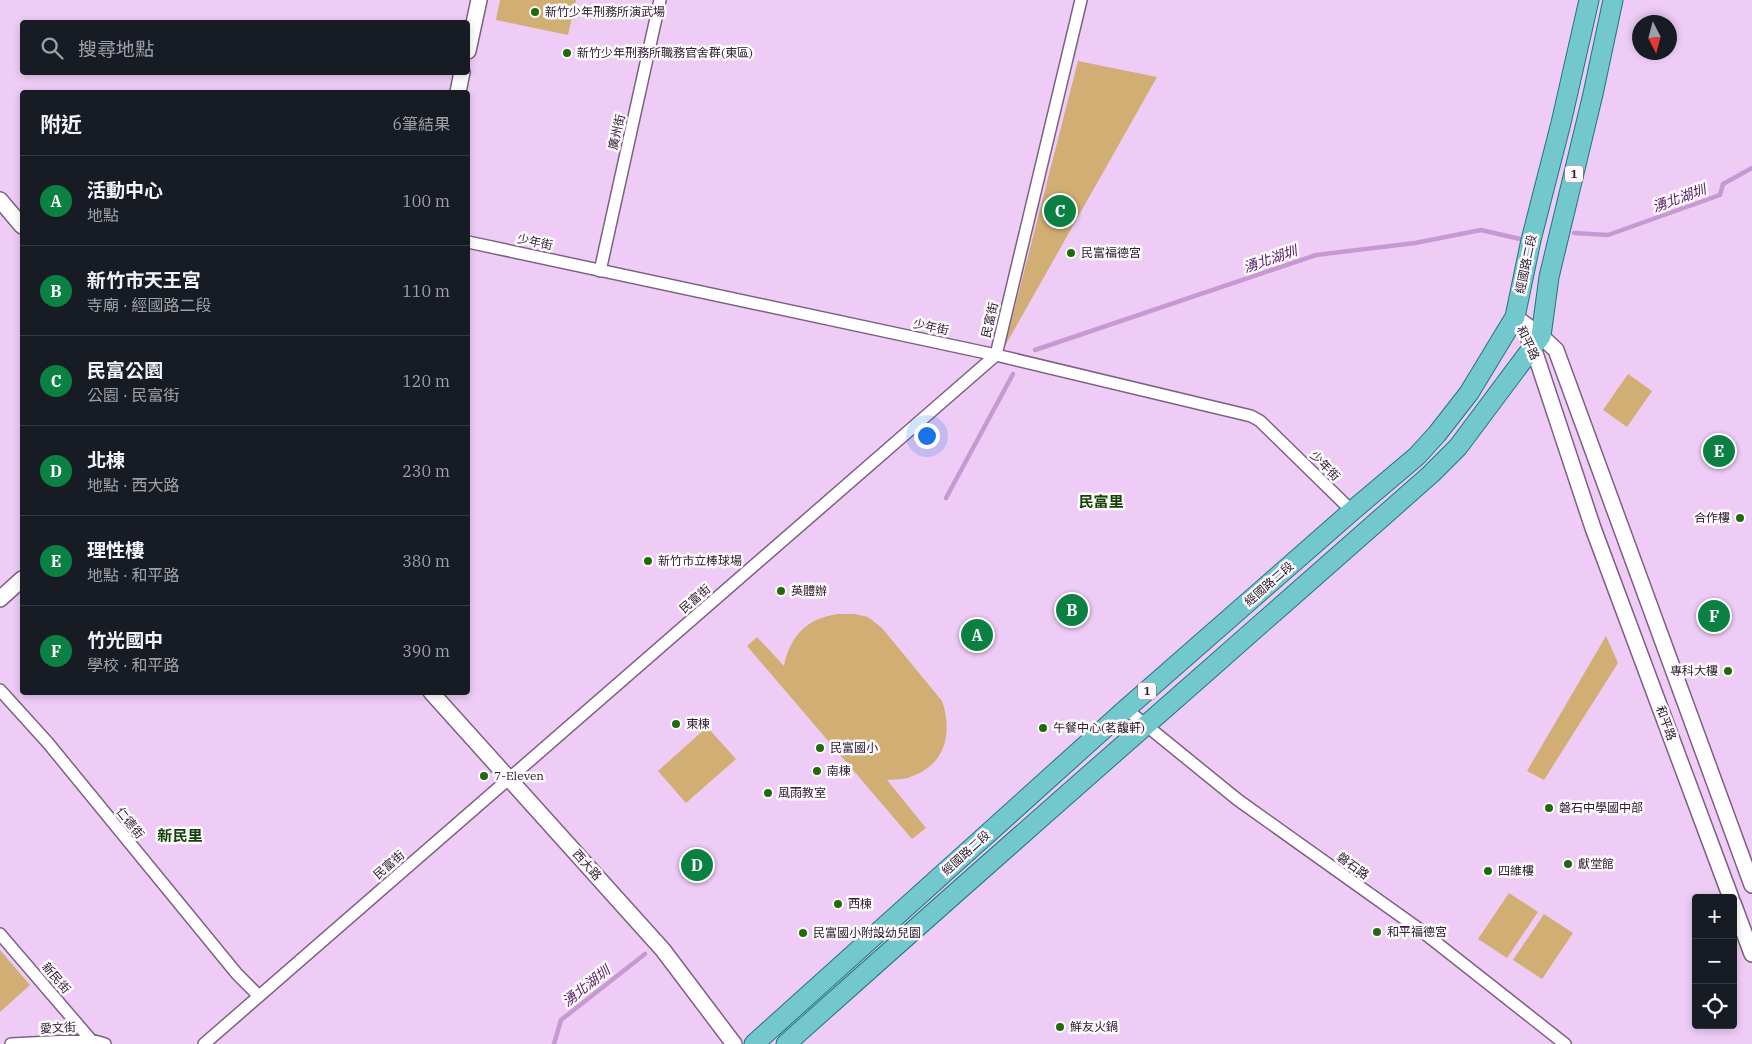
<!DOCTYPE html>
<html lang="zh-TW">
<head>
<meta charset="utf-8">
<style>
  body { margin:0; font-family:"IBM Plex Serif","Noto Sans TC",serif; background:#20242c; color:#f1f3f6 }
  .controls { position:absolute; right:15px; bottom:15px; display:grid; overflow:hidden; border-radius:5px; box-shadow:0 2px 8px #0003 }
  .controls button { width:45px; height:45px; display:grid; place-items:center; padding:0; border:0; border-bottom:1px solid #363941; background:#171b24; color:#f1f3f6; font:25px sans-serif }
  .compass { position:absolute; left:1632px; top:15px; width:45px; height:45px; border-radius:50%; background:#171b24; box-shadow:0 2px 8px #0003; rotate:174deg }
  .you { position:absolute; left:926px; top:435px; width:18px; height:18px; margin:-12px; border:4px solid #fff; border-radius:50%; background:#1a73e8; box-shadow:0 0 0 8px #1a73e833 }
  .badge { display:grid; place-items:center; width:32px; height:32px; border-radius:50%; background:#0b8043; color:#fff; font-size:16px; font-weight:700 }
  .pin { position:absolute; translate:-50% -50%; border:2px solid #fff; box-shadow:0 1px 5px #0006 }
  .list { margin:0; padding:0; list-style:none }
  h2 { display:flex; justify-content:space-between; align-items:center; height:65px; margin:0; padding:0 20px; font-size:21px }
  h2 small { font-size:16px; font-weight:400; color:#9ea1a6 }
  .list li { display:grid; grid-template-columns:32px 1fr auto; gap:15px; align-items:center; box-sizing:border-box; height:90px; padding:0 20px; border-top:1px solid #363941 }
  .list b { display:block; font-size:19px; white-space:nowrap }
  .list p { margin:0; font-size:16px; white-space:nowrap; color:#9ea1a6 }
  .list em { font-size:16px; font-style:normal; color:#9ea1a6 }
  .icon { flex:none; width:28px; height:28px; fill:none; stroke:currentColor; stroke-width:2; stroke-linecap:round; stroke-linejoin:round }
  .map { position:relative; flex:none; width:1752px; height:1044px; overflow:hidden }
  .search { position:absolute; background:#171b24; box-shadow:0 2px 8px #0003; left:20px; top:20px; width:450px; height:55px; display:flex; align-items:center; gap:12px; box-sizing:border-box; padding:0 18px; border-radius:5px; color:#9ea1a6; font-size:19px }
  .panel { position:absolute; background:#171b24; box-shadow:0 2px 8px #0003; left:20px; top:90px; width:450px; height:605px; border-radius:5px }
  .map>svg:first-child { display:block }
  .green { fill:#d1ae73 }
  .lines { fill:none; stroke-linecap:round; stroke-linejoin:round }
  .stream { stroke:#c799d2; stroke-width:4.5 }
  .minor-casing { stroke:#7e6085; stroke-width:14 }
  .tertiary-casing { stroke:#7e6085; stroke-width:18 }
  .primary-casing { stroke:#1e7680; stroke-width:21 }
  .minor { stroke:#fff; stroke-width:11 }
  .tertiary { stroke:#fff; stroke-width:15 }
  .primary { stroke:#73c8cd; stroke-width:19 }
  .poi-dot { fill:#206b09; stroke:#fdf9fd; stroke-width:2 }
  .labels { text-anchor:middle; stroke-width:5; stroke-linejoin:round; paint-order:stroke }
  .shield { fill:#fdf9fd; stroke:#6d626e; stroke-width:1 }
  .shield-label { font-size:11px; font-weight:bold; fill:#2f2231 }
  .poi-label { font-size:12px; fill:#2f2231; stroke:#fdf9fd; text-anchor:start }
  .street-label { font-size:12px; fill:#2f2231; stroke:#fdf9fd }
  .water-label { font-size:14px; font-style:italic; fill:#571f63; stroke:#fdf9fd }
  .quarter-label { font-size:15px; font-weight:bold; fill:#124106; stroke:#fdf9fd }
</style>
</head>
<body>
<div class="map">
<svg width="1752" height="1044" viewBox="0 0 1752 1044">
  <rect width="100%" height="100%" fill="#eeccf6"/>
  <path class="green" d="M500 0H576L568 35 496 20Z
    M1078 61 1157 77 1005 346Z
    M1628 374 1652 391 1627 427 1603 410Z
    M838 614H855L868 617 882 628 942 701C953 733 946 765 910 777 903 780 895 779 887 780L926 828 912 839 747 646 757 637 784 666C790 636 807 618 838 614Z
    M1606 636 1618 663 1544 780 1527 771Z
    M707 727 736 759 686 803 658 771Z
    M1509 893 1538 912 1507 958 1478 939Z
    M1544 914 1573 933 1542 979 1513 960Z
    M0 950 30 985 0 1012Z"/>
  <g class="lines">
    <path class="stream" d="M1574 233 1608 235 1720 195 1723 184 1752 168
      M1035 350 1316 255 1415 243 1481 230 1520 239
      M946 498 1013 374
      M554 1044 561 1020 645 954"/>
    <g class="minor-casing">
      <path id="minor" d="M468 242 996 355 1251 416 1260 421 1352 511
        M600 271 660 0
        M0 690 48 743 237 974 259 996
        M1126 709 1238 800 1419 929 1565 1044
        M0 934 91 1040
        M11 1044 91 1040 105 1044
        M204 1044 996 355 1081 0"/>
    </g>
    <g class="tertiary-casing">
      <path id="tertiary" d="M468 51 479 0
        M458 92 462 72
        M0 200 22 226
        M1515 317 1541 336 1556 350 1752 885
        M1529 340 1533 347 1593 528 1731 898
        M0 599 22 579
        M431 692 663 950 734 1044
        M1733 903 1752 954"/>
    </g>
    <g class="primary-casing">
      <path id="primary" d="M754 1044 1126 709 1352 511 1417 456 1437 434 1469 393 1515 317 1531 240 1561 123 1589 0
        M786 1044C999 853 1216 664 1431 474L1458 447 1541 336 1549 277 1593 94 1613 0"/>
    </g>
    <use href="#minor" class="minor"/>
    <use href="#tertiary" class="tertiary"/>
    <use href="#primary" class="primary"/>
  </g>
  <g class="poi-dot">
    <circle cx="535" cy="12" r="5"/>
    <circle cx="567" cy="53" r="5"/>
    <circle cx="1071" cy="253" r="5"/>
    <circle cx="1740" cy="518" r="5"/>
    <circle cx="648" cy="561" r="5"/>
    <circle cx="781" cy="591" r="5"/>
    <circle cx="1728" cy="671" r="5"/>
    <circle cx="676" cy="724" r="5"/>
    <circle cx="1043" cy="728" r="5"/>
    <circle cx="820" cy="748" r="5"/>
    <circle cx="817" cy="771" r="5"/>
    <circle cx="484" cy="776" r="5"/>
    <circle cx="768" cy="793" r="5"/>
    <circle cx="1549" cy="808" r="5"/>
    <circle cx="1568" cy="864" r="5"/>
    <circle cx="1488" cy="871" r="5"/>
    <circle cx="838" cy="904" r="5"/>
    <circle cx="1377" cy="932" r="5"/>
    <circle cx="803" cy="933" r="5"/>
    <circle cx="1060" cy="1027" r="5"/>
  </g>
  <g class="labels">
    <g class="shield">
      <rect x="1565" y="165.5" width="18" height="17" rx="4"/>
      <rect x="1138" y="682.5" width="18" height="17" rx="4"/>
    </g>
    <g class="shield-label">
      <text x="1574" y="178">1</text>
      <text x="1147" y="695">1</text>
    </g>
    <g class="poi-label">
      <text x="545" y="16">新竹少年刑務所演武場</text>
      <text x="577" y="57">新竹少年刑務所職務官舍群(東區)</text>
      <text x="1081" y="257">民富福德宮</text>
      <text x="1730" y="522" text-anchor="end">合作樓</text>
      <text x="658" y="565">新竹市立棒球場</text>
      <text x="791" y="595">英體辦</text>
      <text x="1718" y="675" text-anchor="end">專科大樓</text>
      <text x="686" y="728">東棟</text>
      <text x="1053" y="732">午餐中心(茗馥軒)</text>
      <text x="830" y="752">民富國小</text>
      <text x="827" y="775">南棟</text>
      <text x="494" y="780">7-Eleven</text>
      <text x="778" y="797">風雨教室</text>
      <text x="1559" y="812">磐石中學國中部</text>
      <text x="1578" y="868">獻堂館</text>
      <text x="1498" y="875">四維樓</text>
      <text x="848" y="908">西棟</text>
      <text x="1387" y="936">和平福德宮</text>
      <text x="813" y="937">民富國小附設幼兒園</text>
      <text x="1070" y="1031">鮮友火鍋</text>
    </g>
    <g class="street-label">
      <text transform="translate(617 132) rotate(-77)" y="4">廣州街</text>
      <text transform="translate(535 242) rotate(12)" y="4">少年街</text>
      <text transform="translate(1526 264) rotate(-78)" y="4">經國路二段</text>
      <text transform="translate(990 320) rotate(-77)" y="4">民富街</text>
      <text transform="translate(931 327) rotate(12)" y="4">少年街</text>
      <text transform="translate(1528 343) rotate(64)" y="4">和平路</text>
      <text transform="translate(1325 466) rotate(45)" y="4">少年街</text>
      <text transform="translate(1269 584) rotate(-41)" y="4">經國路二段</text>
      <text transform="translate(695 599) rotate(-41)" y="4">民富街</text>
      <text transform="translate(1666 723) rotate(70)" y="4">和平路</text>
      <text transform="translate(130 823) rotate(51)" y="4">仁德街</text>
      <text transform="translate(966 853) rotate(-42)" y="4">經國路二段</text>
      <text transform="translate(389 865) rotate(-41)" y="4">民富街</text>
      <text transform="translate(587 865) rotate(48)" y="4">西大路</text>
      <text transform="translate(1353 866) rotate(36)" y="4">磐石路</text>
      <text transform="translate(56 978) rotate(49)" y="4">新民街</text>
      <text transform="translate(58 1028) rotate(-3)" y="4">愛文街</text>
    </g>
    <g class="water-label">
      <text transform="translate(1679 198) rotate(-20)" y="5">湧北湖圳</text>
      <text transform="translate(1270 259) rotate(-19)" y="5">湧北湖圳</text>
      <text transform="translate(586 986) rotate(-38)" y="5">湧北湖圳</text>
    </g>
    <g class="quarter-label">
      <text x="1101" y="507">民富里</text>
      <text x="180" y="841">新民里</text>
    </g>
  </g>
</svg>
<div class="controls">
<button>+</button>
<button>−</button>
<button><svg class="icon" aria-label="locate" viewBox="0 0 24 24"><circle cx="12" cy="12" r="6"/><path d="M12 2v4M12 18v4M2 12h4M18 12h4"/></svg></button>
</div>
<svg class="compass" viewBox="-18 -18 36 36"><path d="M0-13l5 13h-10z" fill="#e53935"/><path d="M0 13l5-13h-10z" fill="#9ea1a6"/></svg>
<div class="you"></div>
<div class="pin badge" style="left:977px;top:635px">A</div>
<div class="pin badge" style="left:1072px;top:610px">B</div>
<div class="pin badge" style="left:1060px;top:211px">C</div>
<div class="pin badge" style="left:697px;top:865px">D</div>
<div class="pin badge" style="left:1719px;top:451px">E</div>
<div class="pin badge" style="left:1714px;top:616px">F</div>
<div class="search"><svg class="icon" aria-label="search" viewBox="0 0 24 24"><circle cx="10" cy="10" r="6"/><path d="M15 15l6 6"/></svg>搜尋地點</div>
<section class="panel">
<h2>附近<small>6筆結果</small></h2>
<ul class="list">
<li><span class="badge">A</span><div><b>活動中心</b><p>地點</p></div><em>100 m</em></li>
<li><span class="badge">B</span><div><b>新竹市天王宮</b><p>寺廟 · 經國路二段</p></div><em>110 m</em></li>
<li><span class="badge">C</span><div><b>民富公園</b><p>公園 · 民富街</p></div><em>120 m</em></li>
<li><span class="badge">D</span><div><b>北棟</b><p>地點 · 西大路</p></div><em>230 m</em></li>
<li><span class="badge">E</span><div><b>理性樓</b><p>地點 · 和平路</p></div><em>380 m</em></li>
<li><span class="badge">F</span><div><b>竹光國中</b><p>學校 · 和平路</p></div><em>390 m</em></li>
</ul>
</section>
</div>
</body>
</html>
